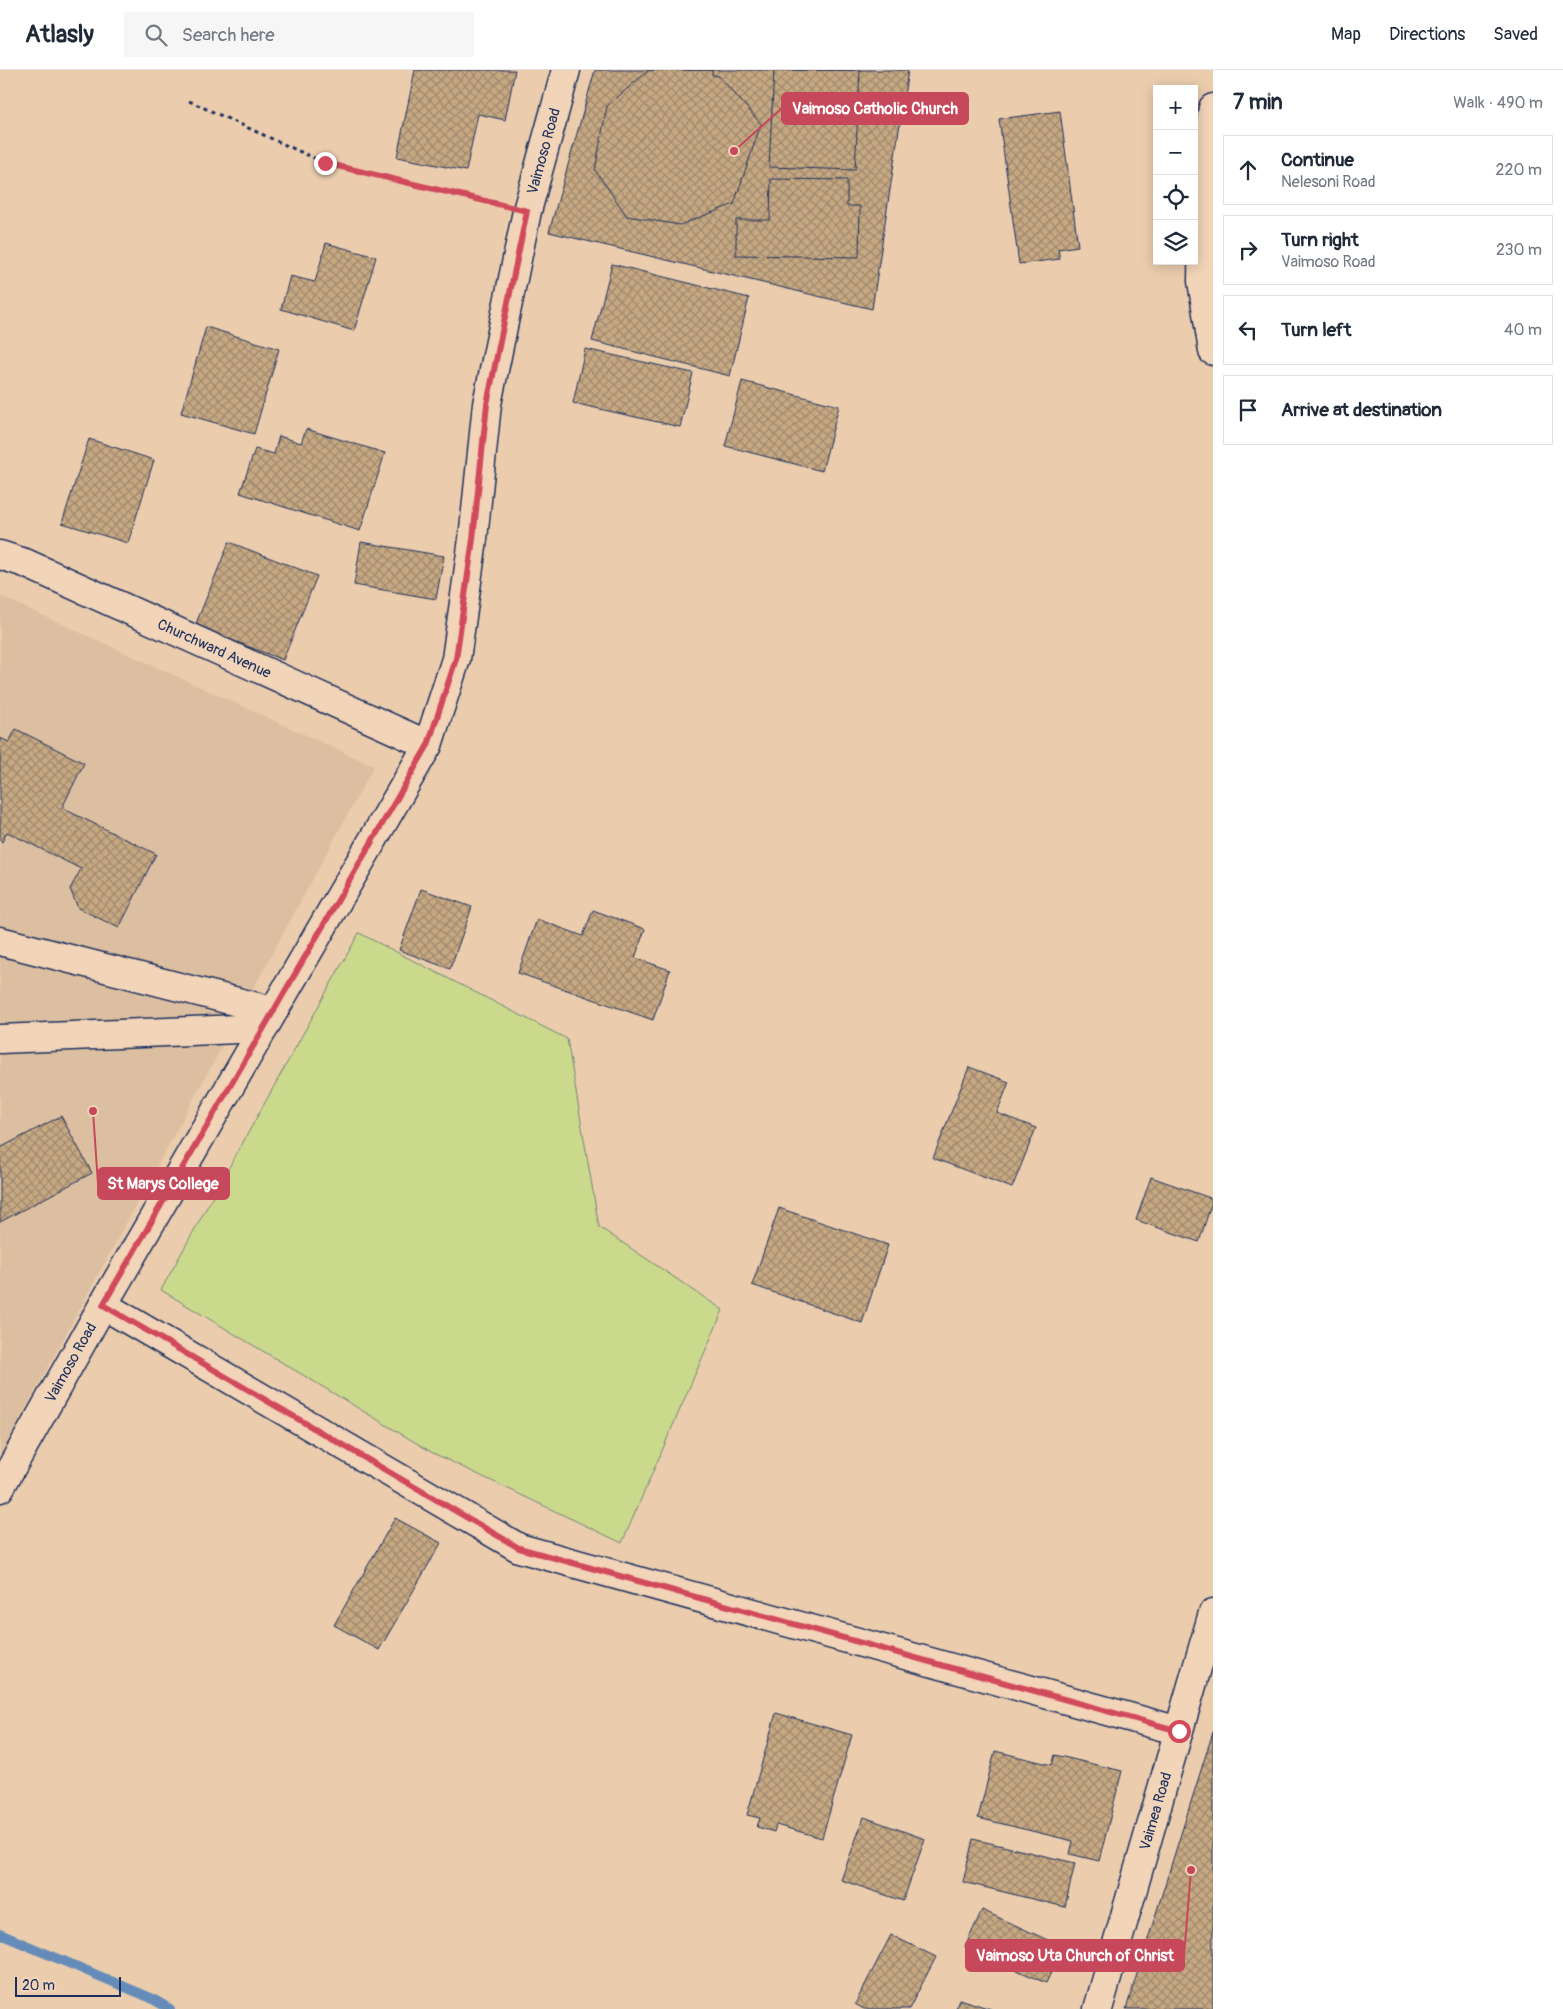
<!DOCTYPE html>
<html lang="en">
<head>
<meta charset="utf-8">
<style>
  body { margin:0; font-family:Pangolin,sans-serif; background:#f6f6f7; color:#1f2937 }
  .controls { position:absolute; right:15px; top:15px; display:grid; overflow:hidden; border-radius:0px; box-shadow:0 2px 12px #0003 }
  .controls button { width:45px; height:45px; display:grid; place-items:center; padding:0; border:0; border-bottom:1px solid #e0e1e3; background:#fff; color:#1f2937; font:25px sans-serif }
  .scale { position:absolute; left:15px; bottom:12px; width:106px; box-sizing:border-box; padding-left:5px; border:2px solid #1b2f5e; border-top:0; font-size:14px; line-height:18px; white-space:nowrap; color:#1b2f5e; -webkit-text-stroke:4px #f2d4b8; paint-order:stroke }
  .stop { position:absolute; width:15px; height:15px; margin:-11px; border:4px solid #d1495b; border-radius:50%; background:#fff }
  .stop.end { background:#d1495b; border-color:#fff; box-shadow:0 1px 5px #0008 }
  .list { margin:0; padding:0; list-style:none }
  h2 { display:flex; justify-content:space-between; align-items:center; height:65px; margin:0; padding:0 20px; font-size:21px }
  h2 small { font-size:16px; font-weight:400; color:#747a83 }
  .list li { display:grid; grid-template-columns:32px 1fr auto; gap:15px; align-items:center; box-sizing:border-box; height:70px; margin:0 10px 10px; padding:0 10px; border:1px solid #e0e1e3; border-radius:0px }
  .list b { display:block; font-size:19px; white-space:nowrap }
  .list p { margin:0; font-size:16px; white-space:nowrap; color:#747a83 }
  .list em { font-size:16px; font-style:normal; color:#747a83 }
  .icon { flex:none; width:28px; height:28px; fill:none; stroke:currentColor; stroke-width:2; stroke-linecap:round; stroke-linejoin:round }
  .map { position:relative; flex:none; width:1213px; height:1939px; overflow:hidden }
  header { display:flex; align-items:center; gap:30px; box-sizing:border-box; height:70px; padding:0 25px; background:#fff; border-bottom:1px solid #e0e1e3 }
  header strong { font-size:24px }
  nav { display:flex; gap:28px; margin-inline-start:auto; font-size:18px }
  .search { width:350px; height:45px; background:#f6f6f7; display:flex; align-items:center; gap:12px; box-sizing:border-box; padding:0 18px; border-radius:0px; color:#747a83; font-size:19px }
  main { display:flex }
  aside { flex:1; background:#fff }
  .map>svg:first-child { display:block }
  .built { fill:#dcbfa0 }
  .grass { fill:#cbd98d; stroke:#738476 }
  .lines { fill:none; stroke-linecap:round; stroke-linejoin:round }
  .stream { stroke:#658cb8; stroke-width:10 }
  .building { fill:url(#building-cross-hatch); stroke:#1b2f5e }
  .minor-casing { stroke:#1b2f5e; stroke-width:31 }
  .path { stroke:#1b2f5e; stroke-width:3; stroke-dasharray:4 4; stroke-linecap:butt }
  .minor { stroke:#f2d4b8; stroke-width:28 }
  .route { stroke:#d1495b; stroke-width:6 }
  .labels { text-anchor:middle; stroke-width:5; stroke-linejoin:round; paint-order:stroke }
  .street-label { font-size:15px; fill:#1b2f5e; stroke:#f2d4b8 }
  .leader { fill:none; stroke:#c8485b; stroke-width:2 }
  .callout-dot { fill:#c8485b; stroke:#f2d4b8; stroke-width:2 }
  .callout { fill:#c8485b; stroke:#c8485b; stroke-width:2 }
  .callout-label { font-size:16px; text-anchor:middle; font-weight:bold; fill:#fff }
</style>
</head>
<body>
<header>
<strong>Atlasly</strong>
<div class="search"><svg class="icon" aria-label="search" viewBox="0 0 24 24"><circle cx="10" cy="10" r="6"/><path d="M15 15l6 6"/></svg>Search here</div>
<nav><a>Map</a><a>Directions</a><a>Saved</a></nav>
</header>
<main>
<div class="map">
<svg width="1213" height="1939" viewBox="0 0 1213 1939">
  <defs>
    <pattern id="building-cross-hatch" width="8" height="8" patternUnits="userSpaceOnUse" patternTransform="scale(1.25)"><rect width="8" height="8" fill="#c6a882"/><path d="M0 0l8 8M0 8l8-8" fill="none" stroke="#a0896e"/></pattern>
  </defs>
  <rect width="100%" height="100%" fill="#ebcdae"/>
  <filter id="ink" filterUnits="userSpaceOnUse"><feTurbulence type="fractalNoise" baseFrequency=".02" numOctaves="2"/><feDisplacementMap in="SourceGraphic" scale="10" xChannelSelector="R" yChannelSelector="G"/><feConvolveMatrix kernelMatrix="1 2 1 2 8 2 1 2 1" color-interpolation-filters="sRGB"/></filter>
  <g filter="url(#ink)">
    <path class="built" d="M0 526 374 696 0 1386Z"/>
    <path class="grass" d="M359 863 567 969 599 1157 723 1240 622 1473 433 1383 161 1220Z"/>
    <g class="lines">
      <path class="stream" d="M0 1864 151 1928 170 1939"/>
    </g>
    <path class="building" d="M415 0H515L505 50 478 44 466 101 397 87Z
      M595 0H908L872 239 549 162Z
      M649 0H712V5L719 6 761 54 734 134 680 155 627 146 595 100 607 36Z
      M774 0H860L855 100 769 97Z
      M1060 41 1078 176 1058 179 1060 189 1019 194 999 49Z
      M771 109 847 110V136H860L859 187 736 185V150H770Z
      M326 173 376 187 354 261 281 239 290 206 315 212Z
      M612 194 749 228 730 306 592 271Z
      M206 257 279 279 254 364 181 343Z
      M585 279 693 303 680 357 573 333Z
      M742 311 839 336 822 401 725 376Z
      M306 359 385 383 360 461 240 423 255 379 274 384 279 366 301 373Z
      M89 369 154 390 128 473 62 453Z
      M229 472 317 506 283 590 195 556Z
      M361 472 444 486 436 529 354 515Z
      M16 659 84 693 62 738 156 784 119 858 78 838 70 819 81 799 7 762 2 772 0 771V668L9 672Z
      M421 819 472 837 450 899 399 880Z
      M593 840 645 859 635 888 670 900 653 950 518 903 537 849 583 866Z
      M969 997 1009 1012 997 1043 1036 1058 1012 1118 933 1088Z
      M61 1046 92 1103 0 1152V1078Z
      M1151 1107 1213 1129 1199 1172 1136 1150Z
      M779 1138 888 1175 862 1253 752 1215Z
      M395 1448 441 1473 379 1580 334 1555Z
      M776 1643 852 1665 822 1768 776 1755 774 1762 757 1757 760 1748 747 1745Z
      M1213 1662V1939H1126Z
      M995 1681 1052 1695 1055 1685 1122 1701 1099 1791 1070 1784 1073 1771 978 1748Z
      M864 1747 925 1769 903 1831 841 1810Z
      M973 1769 1075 1793 1065 1837 963 1812Z
      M982 1840 1063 1877 1046 1913 965 1877Z
      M891 1865 936 1887 909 1939H864L855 1934Z
      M959 1929 991 1939H956Z"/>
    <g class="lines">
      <g class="minor-casing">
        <g id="minor">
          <path d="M1213 38 1204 89 1202 211 1213 281"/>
          <path id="s1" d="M0 485 25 493 428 675"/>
          <path d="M0 871 273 941"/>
          <path d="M0 969 264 958"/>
          <path d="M103 1235 519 1478 1179 1661"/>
          <path id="s2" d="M0 1418 103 1235 428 675 456 589 473 469 487 334 527 141 566 0"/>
          <path id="s3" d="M1098 1939 1213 1543"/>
        </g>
      </g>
      <path class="path" d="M189 31 325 93 497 134"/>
      <use href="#minor" class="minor"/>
    </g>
  </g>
  <g class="lines" filter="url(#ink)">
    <path class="route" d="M325 93 527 141 487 334 473 469 456 589 428 675 103 1235 519 1478 1179 1661"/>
  </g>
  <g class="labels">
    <g class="street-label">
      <text dy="5" stroke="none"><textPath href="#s2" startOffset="1464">Vaimoso Road</textPath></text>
      <text dy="5" stroke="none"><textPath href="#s1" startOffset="234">Churchward Avenue</textPath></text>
      <text dy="5" stroke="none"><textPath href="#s2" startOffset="144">Vaimoso Road</textPath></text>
      <text dy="5" stroke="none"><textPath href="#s3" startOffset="206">Vaimea Road</textPath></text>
    </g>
  </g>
  <path class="leader" d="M734 81L782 38M93 1041L98 1114M1191 1800L1184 1886"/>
  <g class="callout-dot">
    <circle cx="734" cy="81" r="5"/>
    <circle cx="93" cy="1041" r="5"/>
    <circle cx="1191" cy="1800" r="5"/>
  </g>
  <g class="callout">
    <rect x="782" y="23" width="186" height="31" rx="5"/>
    <rect x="98" y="1098" width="131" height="31" rx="5"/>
    <rect x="966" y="1870" width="218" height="31" rx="5"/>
  </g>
  <g class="callout-label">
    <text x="875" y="44">Vaimoso Catholic Church</text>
    <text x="163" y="1119">St Marys College</text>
    <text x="1075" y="1891">Vaimoso Uta Church of Christ</text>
  </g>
</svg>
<div class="controls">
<button>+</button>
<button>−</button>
<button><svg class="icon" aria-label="locate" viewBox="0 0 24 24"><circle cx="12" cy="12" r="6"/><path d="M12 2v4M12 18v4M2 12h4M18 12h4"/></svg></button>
<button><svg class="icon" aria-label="layers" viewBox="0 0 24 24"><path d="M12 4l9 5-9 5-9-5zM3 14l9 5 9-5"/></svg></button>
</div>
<div class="scale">20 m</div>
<div class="stop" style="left:1179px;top:1661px"></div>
<div class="stop end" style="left:325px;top:93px"></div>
</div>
<aside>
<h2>7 min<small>Walk · 490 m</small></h2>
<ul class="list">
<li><svg class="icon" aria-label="ahead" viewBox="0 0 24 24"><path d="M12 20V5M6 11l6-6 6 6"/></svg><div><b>Continue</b><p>Nelesoni Road</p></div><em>220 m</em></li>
<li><svg class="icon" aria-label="right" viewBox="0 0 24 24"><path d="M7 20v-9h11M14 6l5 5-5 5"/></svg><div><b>Turn right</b><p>Vaimoso Road</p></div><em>230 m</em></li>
<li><svg class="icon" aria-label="left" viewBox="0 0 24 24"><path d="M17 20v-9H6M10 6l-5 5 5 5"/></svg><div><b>Turn left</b></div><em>40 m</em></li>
<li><svg class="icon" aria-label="arrive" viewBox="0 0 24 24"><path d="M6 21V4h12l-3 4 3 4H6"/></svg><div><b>Arrive at destination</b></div></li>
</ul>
</aside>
</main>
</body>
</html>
